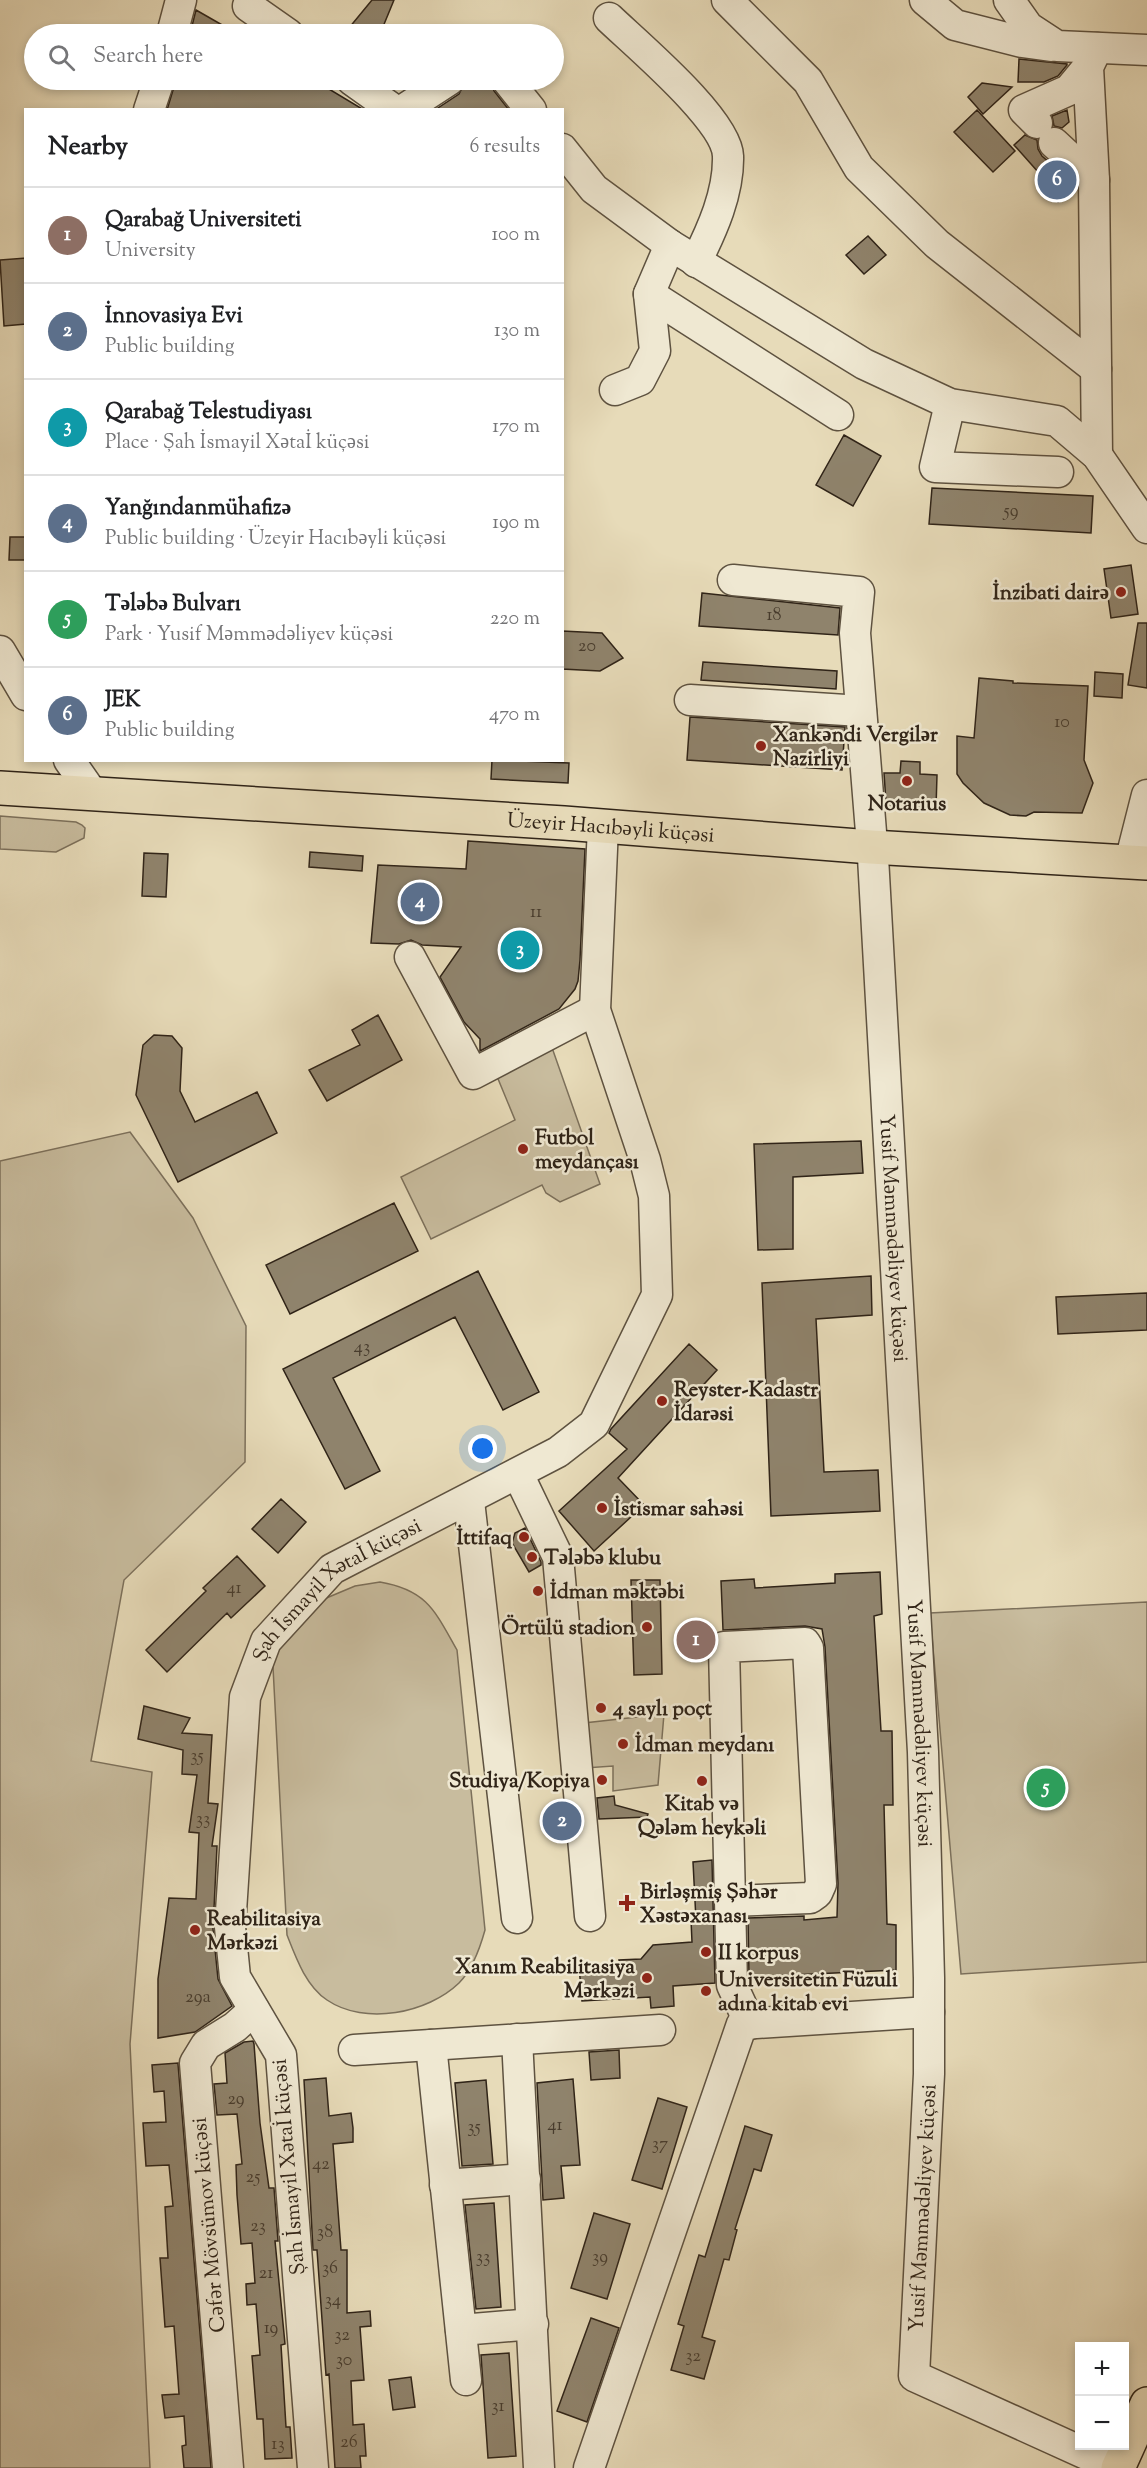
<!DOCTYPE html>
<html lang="en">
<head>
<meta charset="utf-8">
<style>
  body { margin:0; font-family:"Sorts Mill Goudy",serif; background:#f2f2f2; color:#202124 }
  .controls { position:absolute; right:18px; bottom:18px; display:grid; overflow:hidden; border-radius:0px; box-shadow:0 3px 9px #0003 }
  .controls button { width:54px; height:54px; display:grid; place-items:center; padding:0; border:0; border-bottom:2px solid #e0e0e0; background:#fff; color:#202124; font:30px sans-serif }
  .you { position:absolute; left:483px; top:1449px; width:21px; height:21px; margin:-15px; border:4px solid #fff; border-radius:50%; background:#1a73e8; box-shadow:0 0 0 9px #1a73e833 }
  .badge { display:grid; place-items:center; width:39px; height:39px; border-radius:50%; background:#8f2418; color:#fff; font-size:20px; font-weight:700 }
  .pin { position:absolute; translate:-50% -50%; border:3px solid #fff; box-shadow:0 2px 6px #0006 }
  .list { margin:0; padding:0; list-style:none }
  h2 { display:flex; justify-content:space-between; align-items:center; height:78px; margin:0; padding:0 24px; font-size:26px }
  h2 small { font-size:20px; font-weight:400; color:#757577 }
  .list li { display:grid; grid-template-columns:39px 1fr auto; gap:18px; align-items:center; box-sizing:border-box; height:96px; padding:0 24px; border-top:2px solid #e0e0e0 }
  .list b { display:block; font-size:22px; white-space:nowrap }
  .list p { margin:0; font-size:20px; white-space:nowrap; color:#757577 }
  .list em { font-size:20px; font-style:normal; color:#757577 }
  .icon { flex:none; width:33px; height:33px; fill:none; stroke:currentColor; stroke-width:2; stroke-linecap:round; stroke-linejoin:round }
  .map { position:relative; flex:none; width:1147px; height:2468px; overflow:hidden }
  .search { position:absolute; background:#fff; box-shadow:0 3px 9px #0003; left:24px; top:24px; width:540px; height:66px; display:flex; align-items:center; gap:15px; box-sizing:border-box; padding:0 21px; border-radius:33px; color:#757577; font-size:22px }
  .panel { position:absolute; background:#fff; box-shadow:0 3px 9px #0003; left:24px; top:108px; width:540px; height:654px; border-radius:0px }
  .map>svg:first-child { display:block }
  .green { fill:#c8bc9e; stroke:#7c705b; stroke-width:1.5 }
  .building { fill:#8f836c; stroke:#302418; stroke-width:1.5 }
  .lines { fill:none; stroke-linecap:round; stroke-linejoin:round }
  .minor-casing { stroke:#5e5240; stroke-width:33 }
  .major-casing { stroke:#302418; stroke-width:36 }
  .minor { stroke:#efe8d2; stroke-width:30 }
  .major { stroke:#e7dbb9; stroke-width:33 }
  .poi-dot { fill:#8f2418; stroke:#efe8d2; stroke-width:2 }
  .labels { text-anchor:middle; stroke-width:5; stroke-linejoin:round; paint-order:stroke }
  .number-label { font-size:18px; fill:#483c2d }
  .poi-label { font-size:21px; font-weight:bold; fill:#302418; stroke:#efe8d2; text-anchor:start }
  .street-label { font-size:21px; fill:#302418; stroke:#efe8d2 }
</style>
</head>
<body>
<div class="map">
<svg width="1147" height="2468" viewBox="0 0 1147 2468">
  <rect width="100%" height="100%" fill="#e7dbb9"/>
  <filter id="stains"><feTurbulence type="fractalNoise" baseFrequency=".00333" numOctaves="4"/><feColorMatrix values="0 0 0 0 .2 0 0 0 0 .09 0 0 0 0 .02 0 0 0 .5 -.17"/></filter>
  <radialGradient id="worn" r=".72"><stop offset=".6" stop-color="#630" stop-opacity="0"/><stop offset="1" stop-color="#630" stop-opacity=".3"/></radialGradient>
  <path class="green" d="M0 816 76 822 82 825 85 828 84 838 56 852 0 849Z
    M550 1042 600 1184 560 1202 546 1193 542 1185 431 1239 401 1177 515 1120 494 1069Z
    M130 1132 193 1218 246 1326 245 1462 124 1580 91 1761 152 1772 130 2044 150 2468H0V1161Z
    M380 1582C427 1590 435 1611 457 1650L485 1930C480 1948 473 1969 459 1983 428 2013 365 2026 327 2000 306 1986 296 1958 287 1935L273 1667 276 1645 317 1602 355 1586Z
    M1147 1602V1962L961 1974 930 1613Z
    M664 1714 658 1785 613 1791V1766L585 1768 584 1723Z"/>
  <path class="building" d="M372 0H394L380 34H344Z
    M196 10 238 34H190Z
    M1019 59 1067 64V65L1058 76 1044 82H1018Z
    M176 80H314L364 110H167Z
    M466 80H490L494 91 509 110H435L459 94Z
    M982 83 1012 87 983 114 968 97Z
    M977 110 1015 151 993 172 954 132Z
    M1067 110 1069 122 1062 128 1054 126 1052 116Z
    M1025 135 1037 140 1038 149 1042 156 1077 187 1058 202 1037 174 1039 173 1014 145Z
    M868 236 886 255 864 274 846 255Z
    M26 258V324L4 326 0 260Z
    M844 435 881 456 853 506 816 485Z
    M932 488 1093 496 1091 533 929 524Z
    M10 537H26V560H9Z
    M1131 565 1138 614 1111 618 1104 569Z
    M702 593 840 608 838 635 699 626Z
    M1138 623H1147V688L1128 685Z
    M562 631 602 633 623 658 600 671 562 669Z
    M703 662 837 671 836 689 701 680Z
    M1095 672 1123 674 1122 698 1094 696Z
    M979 678 1013 681V683L1088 686 1084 760 1093 783 1082 813 1034 812 1026 816 1010 815 984 803 963 783 957 774V736L974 738Z
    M690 717 845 727 842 770 687 760Z
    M492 760 569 763 568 783 491 779Z
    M901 761 920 762V774L937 775 936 808 891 806 886 802 884 773H900Z
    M468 841 585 849 580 960 578 981 575 989 559 1009 480 1051V1039L464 1022 440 977 461 947 422 945 411 940 399 944 371 943 378 865 466 869Z
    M310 852 363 856 362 871 309 867Z
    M144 853 168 854 166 897 142 896Z
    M378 1015 402 1060 327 1101 309 1070 360 1045 352 1030Z
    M154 1035 172 1036 182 1048 180 1091 195 1122 257 1092 277 1133 178 1182 136 1095 143 1045Z
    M861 1141 863 1173 793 1177V1249L758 1250 754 1144Z
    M394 1203 418 1251 290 1314 266 1265Z
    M478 1271 539 1392 503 1410 455 1317 333 1378 380 1471 345 1489 283 1369Z
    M871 1276 872 1315 816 1319 824 1472 878 1470 880 1511 771 1516 762 1283Z
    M1147 1293V1330L1058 1334 1056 1297Z
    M689 1344 717 1370 618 1478 644 1505 594 1551 559 1511 627 1449 609 1433 611 1429Z
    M281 1499 306 1522 278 1553 252 1529Z
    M525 1528 541 1562V1565L529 1572 512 1543 515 1533Z
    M237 1556 265 1586 231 1618 227 1613 167 1672 146 1650 206 1591 203 1588Z
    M880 1572 882 1614 874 1616 881 1731H892L893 1805H884L887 1924 896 1925V1970L749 1977 748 1918 804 1916V1920L837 1917 838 1883 825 1647 822 1629 805 1626 723 1630 721 1581 754 1579 755 1588 835 1583V1574Z
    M631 1580H660L662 1674 634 1675Z
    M144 1706 190 1718 182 1733 212 1735 208 1803 218 1804 212 1846H217L213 1929 218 1979 232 2006 195 2032 158 2038V1979L169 1898 196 1899 199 1833 189 1832 197 1775 182 1774 183 1750 138 1739Z
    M614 1796 615 1805 648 1814 647 1817 599 1819 597 1798Z
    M712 1860 715 1983 673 1986 674 2006 651 2008 650 1997 582 2001 579 1966 620 1964 619 1960 641 1959 653 1945 692 1942 691 1920H696L693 1862Z
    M244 2042 253 2041 254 2044 260 2123 269 2188H274L278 2241H275L285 2344 281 2345 286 2427H290L292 2458 265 2459 263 2419H257L252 2356 260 2355 256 2304 247 2305 246 2284 255 2283 252 2243 241 2244 237 2195 236 2165 242 2164 237 2114 217 2115 214 2084 227 2083 225 2053Z
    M619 2050 620 2078 591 2080 589 2052Z
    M178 2063V2064L211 2468H184L182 2446 186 2445 184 2416 165 2418 162 2395 179 2394 174 2326 165 2327 160 2258H168L165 2207 173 2206 169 2165 146 2166 143 2123 166 2122 164 2091 154 2092 152 2065Z
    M326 2078 329 2116 351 2113 353 2128V2142L333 2144 341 2250H347V2313L370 2311 371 2326 360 2327 364 2380 351 2381 353 2425 364 2424 366 2456H360L361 2468H335L329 2374 326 2375 317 2250H313L304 2080Z
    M573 2079 580 2165 561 2166 564 2198 543 2200 537 2083Z
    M486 2080 493 2164 462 2166 455 2083Z
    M658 2098 687 2107 662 2189 632 2180Z
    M745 2126 772 2135 761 2171 754 2169 735 2229 737 2230 729 2260 724 2259 702 2337 715 2341 704 2379 671 2370 684 2326 678 2324 699 2255 705 2257Z
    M494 2203 501 2307 476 2309 465 2205Z
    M594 2213 630 2224 607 2299 571 2288Z
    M591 2318 619 2328 587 2422 557 2411Z
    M509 2353 516 2456 488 2458 481 2355Z
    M411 2377 415 2407 393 2410 389 2380Z"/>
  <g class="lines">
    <g class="minor-casing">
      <g id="minor">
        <path d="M727 0 808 81 859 168 937 244 1096 369"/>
        <path d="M925 0 955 25 1022 42 1051 46"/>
        <path d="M1009 0 1028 27 1057 46 1147 50"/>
        <path d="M248 6 288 34"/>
        <path d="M609 18C636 44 727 120 728 156 729 193 712 230 696 262"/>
        <path d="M172 34 181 0"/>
        <path d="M352 80 394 110"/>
        <path d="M507 80 531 110"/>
        <path d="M149 110 159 80"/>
        <path d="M403 110 449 80"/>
        <path d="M1037 123 1024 110 1069 90 1088 67"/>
        <path d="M1054 143 1094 180"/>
        <path d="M562 149 594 189 670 245 864 364 950 404 1057 421 1097 455 1147 528"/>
        <path d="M649 294 838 415"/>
        <path d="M615 390 640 380 655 351 649 294 670 245"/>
        <path d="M950 404 935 467 1058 472"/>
        <path d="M1097 455 1094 180 1088 67 1097 48"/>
        <path id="s1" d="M733 580 859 592 855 633 873 857 923 1752 929 1978V2074L914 2376 1117 2468"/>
        <path d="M0 651 26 695"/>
        <path d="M690 700 861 711"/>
        <path d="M69 760 92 793"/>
        <path d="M1130 862 1147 795"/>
        <path d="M410 957 473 1074 595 1010"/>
        <path d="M518 1474 558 1557 590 1916"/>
        <path d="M469 1501 517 1918"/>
        <path d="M730 1901 810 1898 817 1893 821 1884 808 1648 805 1643 724 1647 732 1985 750 2024"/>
        <path d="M517 2039 539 2468"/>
        <path d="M431 2045 466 2380"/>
        <path d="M354 2050 660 2030"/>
        <path d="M445 2185 525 2179"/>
        <path d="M461 2330 533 2324"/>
        <path d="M228 2468 195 2063 206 2045 235 2027 254 2010"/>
        <path id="s2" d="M313 2468 281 2055 235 1977 230 1927 245 1697 266 1641 332 1569 558 1452 594 1424 657 1295 654 1196 645 1160 595 1010 603 826"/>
        <path d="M589 2468 742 2024 929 2012"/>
      </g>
    </g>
    <g class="major-casing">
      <g id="major">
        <path id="s3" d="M0 788 564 823 871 847 1147 863"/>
        <path d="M1118 2468 1147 2404"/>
      </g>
    </g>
    <use href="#minor" class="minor"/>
    <use href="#major" class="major"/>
  </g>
  <g class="poi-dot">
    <circle cx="1121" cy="592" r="6"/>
    <circle cx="761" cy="746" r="6"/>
    <circle cx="907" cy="781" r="6"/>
    <circle cx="523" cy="1149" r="6"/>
    <circle cx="662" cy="1401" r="6"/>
    <circle cx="602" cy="1508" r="6"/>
    <circle cx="524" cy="1537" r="6"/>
    <circle cx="532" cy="1557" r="6"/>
    <circle cx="538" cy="1591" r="6"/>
    <circle cx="647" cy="1627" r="6"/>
    <circle cx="601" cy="1708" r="6"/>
    <circle cx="623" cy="1744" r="6"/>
    <circle cx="602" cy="1780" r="6"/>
    <circle cx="702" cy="1781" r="6"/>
    <path d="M624 1894h6v6h6v6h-6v6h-6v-6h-6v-6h6z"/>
    <circle cx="195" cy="1930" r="6"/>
    <circle cx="706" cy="1952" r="6"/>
    <circle cx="647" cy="1978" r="6"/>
    <circle cx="706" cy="1991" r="6"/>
  </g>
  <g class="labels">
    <g class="number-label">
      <text x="1011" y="516">59</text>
      <text x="774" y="620">18</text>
      <text x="587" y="651">20</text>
      <text x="1062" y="727">10</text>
      <text x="536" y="917">11</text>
      <text x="362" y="1352">43</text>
      <text x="234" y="1593">41</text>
      <text x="197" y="1761">35</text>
      <text x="203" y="1824">33</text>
      <text x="198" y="2002">29a</text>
      <text x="236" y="2104">29</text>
      <text x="555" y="2130">41</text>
      <text x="474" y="2132">35</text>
      <text x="660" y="2149">37</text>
      <text x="321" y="2169">42</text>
      <text x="253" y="2182">25</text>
      <text x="258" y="2231">23</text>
      <text x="325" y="2237">38</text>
      <text x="483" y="2262">33</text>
      <text x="600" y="2262">39</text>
      <text x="330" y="2273">36</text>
      <text x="266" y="2278">21</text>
      <text x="333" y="2305">34</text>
      <text x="271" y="2333">19</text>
      <text x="342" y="2340">32</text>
      <text x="693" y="2361">32</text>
      <text x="344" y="2365">30</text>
      <text x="498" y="2411">31</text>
      <text x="349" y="2447">26</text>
      <text x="278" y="2449">13</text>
    </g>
    <g class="poi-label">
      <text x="1109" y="599" text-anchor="end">İnzibati dairə</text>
      <text x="773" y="741">Xankəndi Vergilər<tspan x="773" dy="24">Nazirliyi</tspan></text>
      <text x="907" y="810" text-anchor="middle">Notarius</text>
      <text x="535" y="1144">Futbol<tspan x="535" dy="24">meydançası</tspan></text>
      <text x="674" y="1396">Reyster-Kadastr<tspan x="674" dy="24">İdarəsi</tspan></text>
      <text x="614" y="1515">İstismar sahəsi</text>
      <text x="512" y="1544" text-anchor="end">İttifaq</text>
      <text x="544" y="1564">Tələbə klubu</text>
      <text x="550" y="1598">İdman məktəbi</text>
      <text x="635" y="1634" text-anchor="end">Örtülü stadion</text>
      <text x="613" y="1715">4 saylı poçt</text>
      <text x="635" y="1751">İdman meydanı</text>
      <text x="590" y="1787" text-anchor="end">Studiya/Kopiya</text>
      <text x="702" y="1810" text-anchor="middle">Kitab və<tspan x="702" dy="24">Qələm heykəli</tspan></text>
      <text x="640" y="1898">Birləşmiş Şəhər<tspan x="640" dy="24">Xəstəxanası</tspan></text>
      <text x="207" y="1925">Reabilitasiya<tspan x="207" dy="24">Mərkəzi</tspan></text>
      <text x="718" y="1959">II korpus</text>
      <text x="635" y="1973" text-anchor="end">Xanım Reabilitasiya<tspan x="635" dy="24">Mərkəzi</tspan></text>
      <text x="718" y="1986">Universitetin Füzuli<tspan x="718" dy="24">adına kitab evi</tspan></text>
    </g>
    <g class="street-label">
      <text dy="7" stroke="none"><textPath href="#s3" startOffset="612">Üzeyir Hacıbəyli küçəsi</textPath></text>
      <text dy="7" stroke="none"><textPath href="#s1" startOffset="774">Yusif Məmmədəliyev küçəsi</textPath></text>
      <text dy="7" stroke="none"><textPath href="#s2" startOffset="933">Şah İsmayil Xətaİ küçəsi</textPath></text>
      <text dy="7" stroke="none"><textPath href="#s1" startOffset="1260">Yusif Məmmədəliyev küçəsi</textPath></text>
      <text transform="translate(288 2167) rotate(-95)" y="7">Şah İsmayil Xətaİ küçəsi</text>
      <text transform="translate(922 2208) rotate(-87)" y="7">Yusif Məmmədəliyev küçəsi</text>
      <text transform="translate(208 2225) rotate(-95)" y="7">Cəfər Mövsümov küçəsi</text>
    </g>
  </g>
  <rect width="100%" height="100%" filter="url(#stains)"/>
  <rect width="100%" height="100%" fill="url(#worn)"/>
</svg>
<div class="controls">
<button>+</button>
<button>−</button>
</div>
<div class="you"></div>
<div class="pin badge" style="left:696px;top:1640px;background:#8d6e63">1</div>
<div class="pin badge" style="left:562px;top:1821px;background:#5c6f8a">2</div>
<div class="pin badge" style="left:520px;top:950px;background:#0f9aa8">3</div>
<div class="pin badge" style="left:420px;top:902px;background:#5c6f8a">4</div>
<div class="pin badge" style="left:1046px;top:1788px;background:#2e9e5b">5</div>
<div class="pin badge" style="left:1057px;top:180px;background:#5c6f8a">6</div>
<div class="search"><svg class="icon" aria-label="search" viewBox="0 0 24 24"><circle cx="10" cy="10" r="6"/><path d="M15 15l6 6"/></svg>Search here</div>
<section class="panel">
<h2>Nearby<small>6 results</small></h2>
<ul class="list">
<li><span class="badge" style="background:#8d6e63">1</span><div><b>Qarabağ Universiteti</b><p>University</p></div><em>100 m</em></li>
<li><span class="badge" style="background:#5c6f8a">2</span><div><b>İnnovasiya Evi</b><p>Public building</p></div><em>130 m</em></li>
<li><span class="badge" style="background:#0f9aa8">3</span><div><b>Qarabağ Telestudiyası</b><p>Place · Şah İsmayil Xətaİ küçəsi</p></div><em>170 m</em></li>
<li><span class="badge" style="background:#5c6f8a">4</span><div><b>Yanğındanmühafizə</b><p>Public building · Üzeyir Hacıbəyli küçəsi</p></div><em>190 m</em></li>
<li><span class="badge" style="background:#2e9e5b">5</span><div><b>Tələbə Bulvarı</b><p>Park · Yusif Məmmədəliyev küçəsi</p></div><em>220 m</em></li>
<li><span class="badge" style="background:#5c6f8a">6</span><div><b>JEK</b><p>Public building</p></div><em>470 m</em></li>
</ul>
</section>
</div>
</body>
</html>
